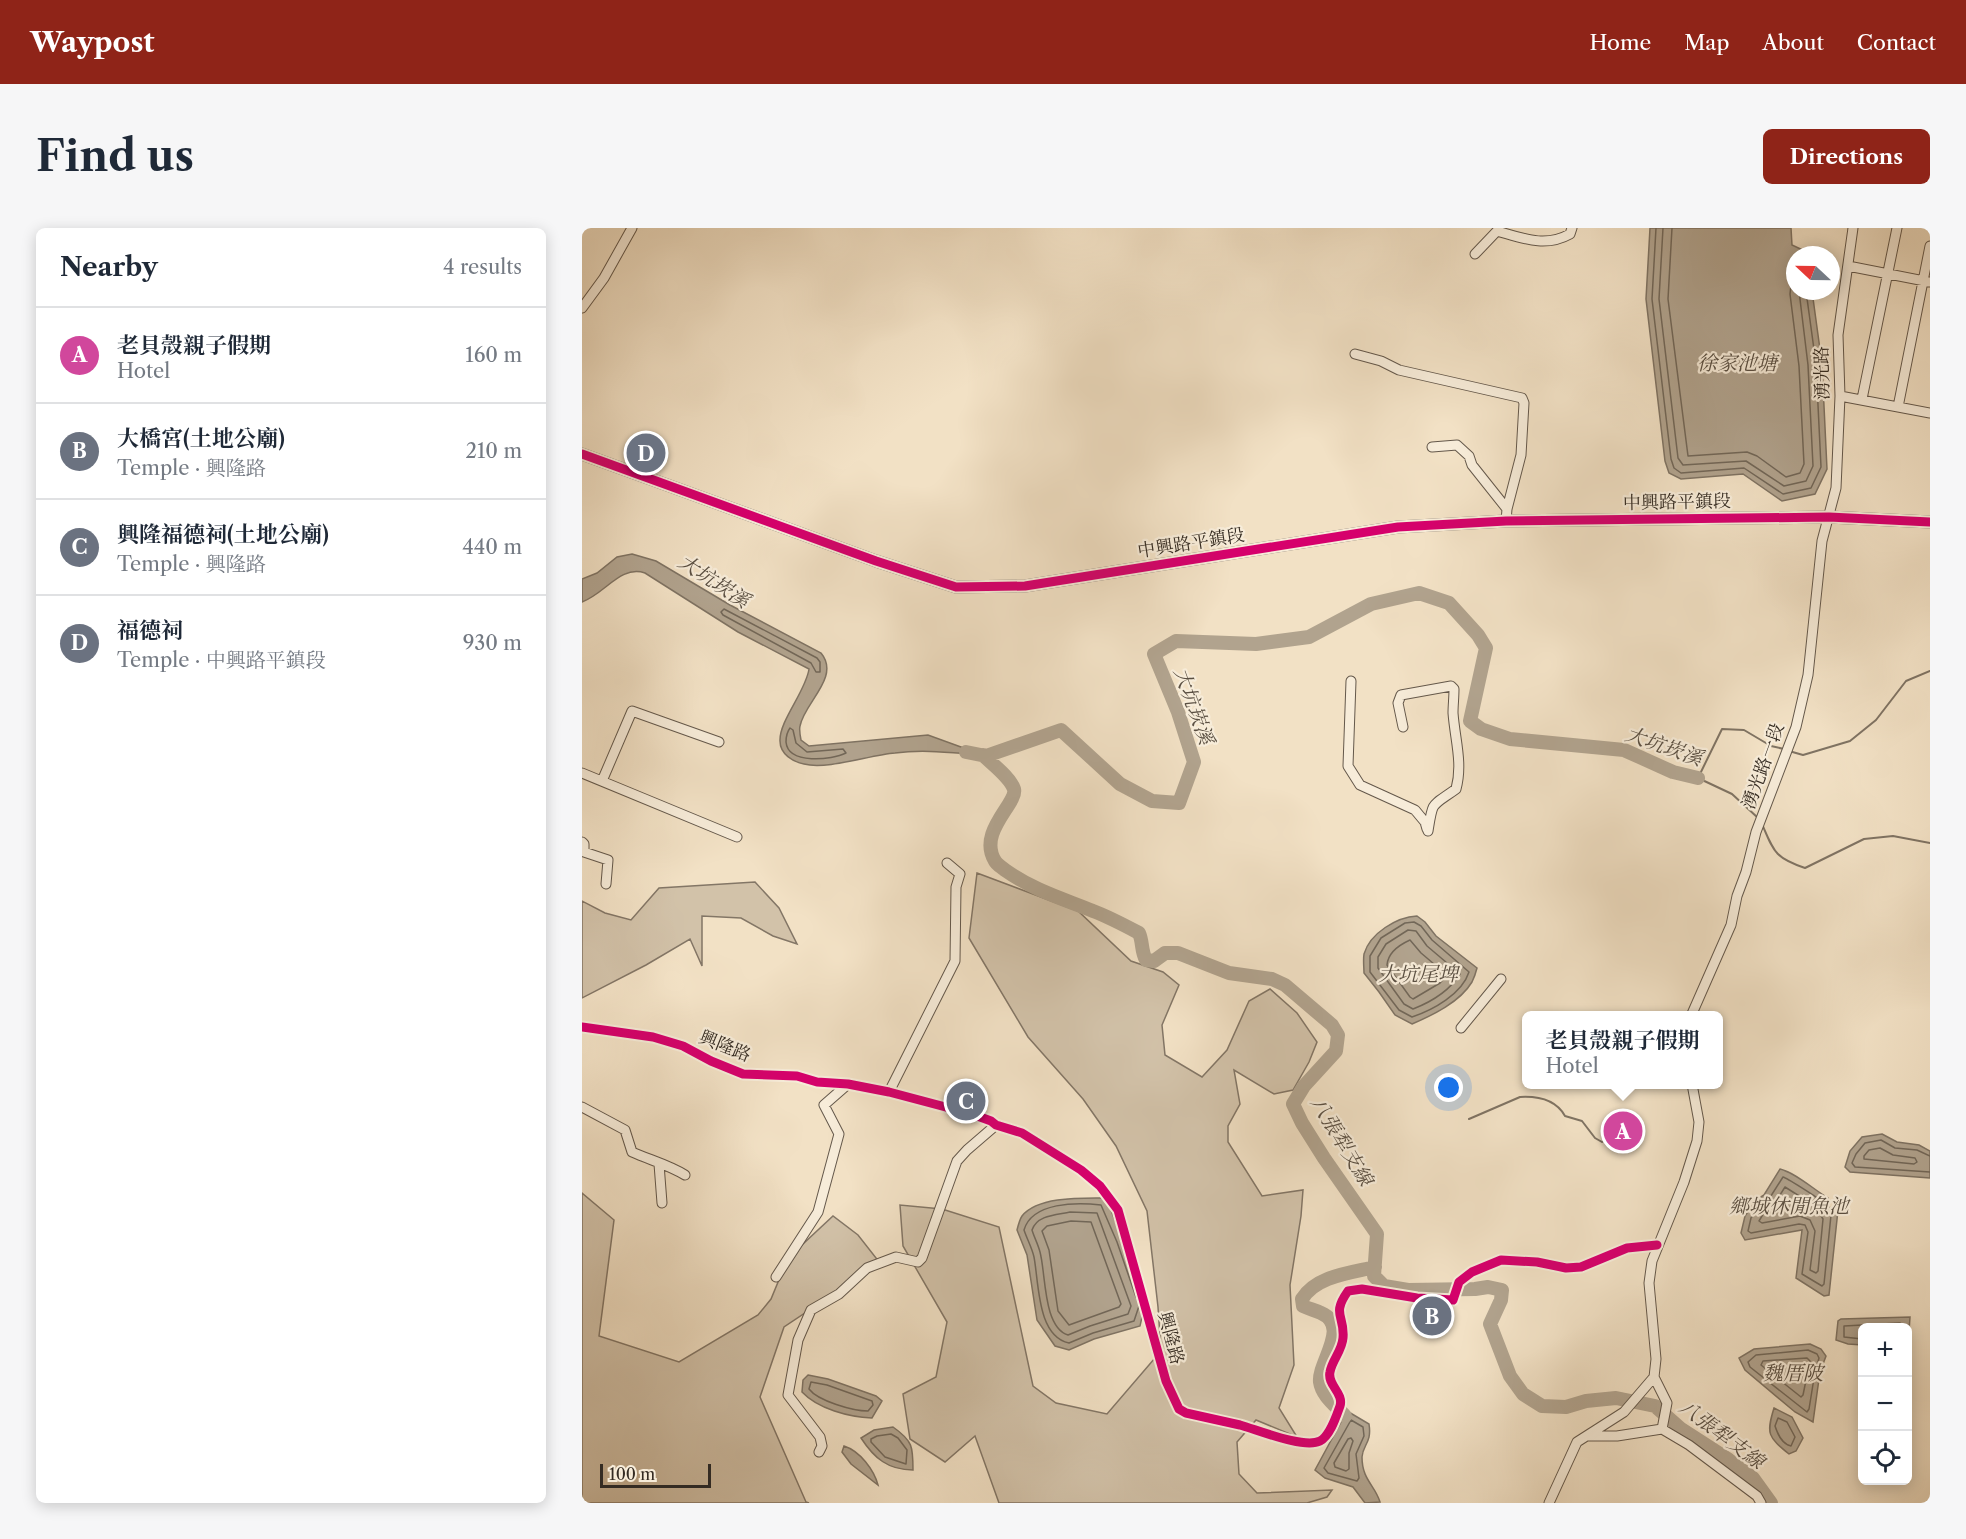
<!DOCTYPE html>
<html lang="en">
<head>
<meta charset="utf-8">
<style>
  body { margin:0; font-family:"Libre Caslon Text","Noto Serif TC",serif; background:#f6f6f7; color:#1f2937 }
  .controls { position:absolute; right:18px; bottom:18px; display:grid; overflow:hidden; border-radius:9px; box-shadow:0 3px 15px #0003 }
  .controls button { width:54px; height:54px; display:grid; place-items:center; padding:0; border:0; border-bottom:2px solid #e0e1e3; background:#fff; color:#1f2937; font:30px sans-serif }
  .compass { position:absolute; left:1204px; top:18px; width:54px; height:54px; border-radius:50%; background:#fff; box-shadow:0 3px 15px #0003; rotate:292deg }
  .scale { position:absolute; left:18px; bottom:15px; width:111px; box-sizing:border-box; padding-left:6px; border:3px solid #342b22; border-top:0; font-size:16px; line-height:21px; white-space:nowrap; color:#342b22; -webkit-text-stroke:4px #f7ecd9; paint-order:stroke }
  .you { position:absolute; left:867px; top:860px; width:21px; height:21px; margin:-15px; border:4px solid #fff; border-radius:50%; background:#1a73e8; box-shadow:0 0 0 9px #1a73e833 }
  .badge { display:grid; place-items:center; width:39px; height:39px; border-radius:50%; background:#8f2418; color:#fff; font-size:20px; font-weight:700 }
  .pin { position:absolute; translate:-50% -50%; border:3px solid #fff; box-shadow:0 2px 6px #0006 }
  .popup { position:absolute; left:940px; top:783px; width:201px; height:78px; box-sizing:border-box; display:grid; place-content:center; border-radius:9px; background:#fff; filter:drop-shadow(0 2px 4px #0005); font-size:20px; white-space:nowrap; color:#747a83 }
  .popup b { font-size:22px; color:#1f2937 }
  .popup::after { content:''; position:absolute; left:50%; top:100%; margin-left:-12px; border:12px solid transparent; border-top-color:#fff }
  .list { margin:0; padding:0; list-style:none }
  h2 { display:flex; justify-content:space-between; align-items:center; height:78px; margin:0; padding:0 24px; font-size:26px }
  h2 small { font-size:20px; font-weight:400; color:#747a83 }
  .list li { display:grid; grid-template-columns:39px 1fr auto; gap:18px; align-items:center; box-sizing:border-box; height:96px; padding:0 24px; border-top:2px solid #e0e1e3 }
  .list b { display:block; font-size:22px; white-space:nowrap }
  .list p { margin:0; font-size:20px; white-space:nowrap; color:#747a83 }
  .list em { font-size:20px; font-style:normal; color:#747a83 }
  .icon { flex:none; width:33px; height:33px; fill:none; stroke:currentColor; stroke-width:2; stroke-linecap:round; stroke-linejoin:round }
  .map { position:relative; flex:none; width:1348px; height:1275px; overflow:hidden; border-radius:9px }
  header { display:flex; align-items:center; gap:36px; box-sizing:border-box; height:84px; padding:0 30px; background:#8f2418; color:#fff }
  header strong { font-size:28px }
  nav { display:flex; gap:33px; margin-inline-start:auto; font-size:21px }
  .intro { display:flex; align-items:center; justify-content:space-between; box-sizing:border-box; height:144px; padding:0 36px }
  h1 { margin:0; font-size:42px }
  .button { padding:15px 27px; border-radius:9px; background:#8f2418; color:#fff; font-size:21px; font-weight:700 }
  main { display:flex; gap:36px; padding:0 36px }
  aside { flex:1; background:#fff; border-radius:9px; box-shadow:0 3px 15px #0003 }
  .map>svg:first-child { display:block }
  .green { fill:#d2c2a9; stroke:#837666; stroke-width:1.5 }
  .water { fill:#b1a38e; stroke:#7f7363; stroke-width:1.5 }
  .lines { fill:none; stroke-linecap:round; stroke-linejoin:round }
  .shore { stroke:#726758; stroke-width:1.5 }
  .stream { stroke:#7f7363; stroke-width:2 }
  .river { stroke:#b1a38e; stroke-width:14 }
  .minor-casing { stroke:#64584b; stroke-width:11 }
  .tertiary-casing { stroke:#64584b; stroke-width:13 }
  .minor { stroke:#f7ecd9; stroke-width:9 }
  .tertiary { stroke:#f7ecd9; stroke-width:10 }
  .cycleway-casing { stroke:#f7ecd9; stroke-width:13 }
  .cycleway { stroke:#d6006c; stroke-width:9 }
  .labels { text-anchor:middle; stroke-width:4.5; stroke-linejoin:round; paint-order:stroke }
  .street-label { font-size:18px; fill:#342b22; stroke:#f7ecd9 }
  .water-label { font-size:20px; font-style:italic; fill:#5a4f42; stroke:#f7ecd9 }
</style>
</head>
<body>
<header>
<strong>Waypost</strong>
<nav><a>Home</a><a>Map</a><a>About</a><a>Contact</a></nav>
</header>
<div class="intro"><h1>Find us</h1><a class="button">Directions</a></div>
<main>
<aside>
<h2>Nearby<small>4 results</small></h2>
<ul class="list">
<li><span class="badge" style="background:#d1479c">A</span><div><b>老貝殼親子假期</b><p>Hotel</p></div><em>160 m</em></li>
<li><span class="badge" style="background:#6b7280">B</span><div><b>大橋宮(土地公廟)</b><p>Temple · 興隆路</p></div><em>210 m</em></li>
<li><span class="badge" style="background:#6b7280">C</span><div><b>興隆福德祠(土地公廟)</b><p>Temple · 興隆路</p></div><em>440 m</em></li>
<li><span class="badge" style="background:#6b7280">D</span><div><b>福德祠</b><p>Temple · 中興路平鎮段</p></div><em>930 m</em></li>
</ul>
</aside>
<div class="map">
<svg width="1348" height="1275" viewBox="0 0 1348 1275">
  <rect width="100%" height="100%" fill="#f2e1c5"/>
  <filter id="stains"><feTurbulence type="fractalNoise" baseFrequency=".00333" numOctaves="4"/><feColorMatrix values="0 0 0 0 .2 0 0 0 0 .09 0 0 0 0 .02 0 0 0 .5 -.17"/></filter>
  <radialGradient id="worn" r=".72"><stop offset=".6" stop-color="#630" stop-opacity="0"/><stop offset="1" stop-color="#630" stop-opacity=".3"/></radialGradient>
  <path class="green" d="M395 645 496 683 549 733 581 744 597 757 580 797 583 827 620 849 645 822 667 773 688 761 715 785 735 814 727 834 711 862 692 866 652 842 658 876 646 898V914L680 968 721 962 719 988 708 1057 712 1137 697 1180 715 1209 674 1192 655 1214 657 1246 675 1265 750 1262 745 1269 725 1275H417L393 1208 363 1234 328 1211 321 1166 354 1149 365 1094 321 1018 318 977 360 981 417 999 451 1158 474 1175 525 1186 579 1123 576 1079 565 983 534 918 501 871 446 809 387 710Z
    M173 654 197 680 215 716 191 708 159 690 120 688V738L108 711 64 737 0 770V673L23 685 49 692 77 660Z
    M0 965 32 992 17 1108 97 1134 176 1087 189 1071 206 1030 251 988 276 1007 298 1035 202 1099 178 1169 224 1274 227 1275H0Z"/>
  <path class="water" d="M1068 0H1209L1210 17 1225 24V27H1213V63H1230L1240 136 1245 241 1233 266 1200 273 1161 246 1099 251 1087 245 1083 233 1064 71Z
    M50 326 74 333 148 377 239 425C259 449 222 475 218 498 217 502 218 507 219 512L227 518 346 507 401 527C371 525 343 521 313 525 288 527 245 542 222 536 211 534 198 526 198 513 197 493 224 463 227 441L156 404 63 345C38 337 24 365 0 374V351L15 345 35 329Z
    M835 688 843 694 854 708 895 740C894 744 892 750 890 754 878 774 851 787 830 796L813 787 797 764 782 745C782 740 781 732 782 726 788 705 815 689 835 688Z
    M1300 906 1315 914 1337 917 1348 923V950L1268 944 1263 939 1268 923 1280 909Z
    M1198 941C1214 945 1231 961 1246 970V979L1256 982 1247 1067 1242 1068 1214 1050 1220 1002 1163 1012 1159 1005 1163 988 1174 972 1182 967Z
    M524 970 541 1012 563 1076 558 1098 512 1111 487 1122 473 1118 455 1092 445 1027 435 1002C436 998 438 991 440 988 456 968 501 970 524 970Z
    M1328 1089 1326 1118V1100H1280V1117L1266 1116 1254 1112 1256 1093 1259 1091Z
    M1228 1116 1239 1121 1244 1128 1238 1144 1231 1194 1213 1184 1163 1142 1157 1130 1172 1121Z
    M226 1147 246 1151 294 1168 300 1173 290 1190C267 1189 236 1181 220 1164L221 1152Z
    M1192 1180 1210 1189 1221 1210 1214 1223 1207 1226C1186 1209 1184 1206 1192 1180Z
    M765 1183 787 1196C790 1215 781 1216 780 1229 780 1252 793 1257 798 1274L783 1275 771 1259 743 1250 733 1242Z
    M311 1199C331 1213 331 1219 331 1242 306 1242 292 1230 279 1210L292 1202Z
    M262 1218C278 1223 292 1242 296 1257L269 1236 260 1224Z"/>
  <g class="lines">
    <path class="shore" d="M1074 0 1070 71 1089 231 1092 240 1099 245 1162 240 1201 266 1229 260 1239 239 1234 136 1224 63
      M1081 0 1077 71 1096 230 1101 237 1164 233 1202 258 1224 253 1231 238 1226 137 1217 63
      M1090 0 1086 71 1106 228 1165 224 1175 228 1204 249 1218 245 1222 236 1217 138 1208 66 1209 57 1213 49
      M142 381 235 430 238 434V444H234L229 435 141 387 139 384Z
      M208 500 211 502 214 515 225 524 261 521 264 525C250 532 206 537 204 514 204 508 205 504 208 500Z
      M832 694 839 698 850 712 887 744C880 766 851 782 830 789L817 782 788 744V728L799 710 823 695Z
      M826 702 834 703 845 718 878 746C868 762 849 774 831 781L822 776 796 740V729L804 716Z
      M828 712 839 725 865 747 858 755 831 771 828 769 805 737C806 724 817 717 828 712Z
      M1298 920 1311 927 1333 930 1335 934 1332 936 1282 931V928L1287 922Z
      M1348 928 1335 922 1313 920 1299 912 1283 915 1274 926 1270 935 1273 939 1348 944
      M1201 949C1205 950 1233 968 1238 972 1243 976 1243 982 1249 987L1242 1056 1240 1058 1220 1046 1226 1004 1223 997 1217 996 1169 1005 1166 1003 1169 990 1178 977 1187 971Z
      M1203 959 1233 978 1241 991 1236 1043 1234 1045 1228 1042 1233 1003 1228 992 1218 988 1180 995 1177 993 1183 983 1193 975Z
      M488 984 515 985 549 1078 546 1086 508 1098 486 1107C461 1099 464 1046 458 1024 456 1016 452 1009 450 1002 455 987 474 987 488 984Z
      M489 993 509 994 539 1076 537 1079 487 1097 476 1083 467 1022 460 1003 465 998Z
      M554 1069 535 1014 519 977C495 974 450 974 442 1002 445 1011 450 1020 452 1029 457 1055 455 1108 487 1115L511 1105 552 1093 557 1078
      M1280 1111 1262 1109V1098L1318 1095 1321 1100
      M1226 1122 1235 1126 1237 1130 1233 1144 1227 1181 1225 1184 1168 1139 1166 1134 1174 1127Z
      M1225 1130 1228 1133 1221 1167 1219 1169 1179 1137 1181 1133Z
      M229 1154 245 1157 290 1173 291 1177 286 1183C271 1183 236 1173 227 1161Z
      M1196 1190 1205 1194 1213 1209 1209 1218C1200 1216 1196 1207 1193 1198Z
      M769 1192 781 1199 782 1208 774 1226 777 1250 775 1253 746 1245 742 1240Z
      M309 1206 316 1210 325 1222 324 1236 303 1229 289 1214V1211L295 1208Z
      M769 1210 771 1213 767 1225V1241L764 1243 753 1239 752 1235 766 1211Z"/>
    <path class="stream" d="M1207 523 1221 527 1268 513 1294 492 1324 453 1348 443
      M1175 589 1150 566 1116 550 1140 501 1162 502 1189 518 1202 521
      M1180 596C1192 624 1193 630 1223 640L1282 611 1311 608 1348 615
      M887 891 938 869C956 868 974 872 983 888L1000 893 1013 910 1020 914"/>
    <path class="river" d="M384 524 404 528 479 502 538 556 570 573 597 575 612 534 596 484 572 426 594 413 674 416 727 409 789 376 837 365 867 375 896 407 904 420 888 493 899 501 928 511 1042 522 1091 544 1116 550
      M401 527C410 536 428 549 432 561 436 575 395 604 413 633 415 637 420 639 423 642 453 663 479 670 511 683 527 689 542 697 557 705 561 714 559 723 564 732L572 733 583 725H596L647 745 690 751 703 757 750 797 756 807 754 823 722 858 711 876 720 895 742 930 795 1006 792 1048 802 1058 826 1062 893 1061 906 1059 920 1062 919 1072 908 1096 928 1148 941 1166 960 1178 984 1179 1004 1173 1034 1170 1073 1178 1099 1201 1147 1232 1171 1250 1189 1275
      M763 1188C754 1178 740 1168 738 1154 736 1134 769 1098 739 1085 733 1082 727 1081 721 1078L720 1071C734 1048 768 1045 793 1039"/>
    <g class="minor-casing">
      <path id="minor" d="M893 26 915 3C940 10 963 20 988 6L990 0
        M1266 38 1348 54
        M0 80 22 50 50 0
        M773 126 799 133 817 142 940 170 942 175 939 227 925 281 924 293
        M1258 168 1348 185
        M1280 171 1315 0
        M1316 179 1348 18
        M850 219 875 217 887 228 890 237 925 281
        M769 453 766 538 778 557 833 582 843 594 845 601
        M821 499 816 475 819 467 869 458 872 461C872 469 871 478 871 485 873 512 881 535 874 561 849 579 851 572 846 603
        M0 545 155 609
        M20 553 50 483 137 514
        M0 614 2 616V624L26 632 24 656
        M1109 788 1149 697 1155 668 1164 644 1174 604 1214 499 1226 447 1240 313 1254 260 1258 168 1256 107 1271 0
        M0 799 71 809 101 818 129 833 161 846 215 848 235 854 266 856 307 864 390 886 409 893 414 897 440 905 499 942 518 958 536 982 584 1153 597 1181 604 1185C622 1189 640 1193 658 1197 676 1202 722 1221 738 1213 748 1208 754 1189 758 1178 762 1165 745 1157 748 1144 750 1132 760 1123 761 1110 763 1087 749 1087 766 1063L780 1061 835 1070 871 1072 877 1054 890 1044 919 1032 955 1034 984 1040 999 1039 1045 1020 1075 1017
        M879 800 919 751
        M307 864 373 733 374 659 378 646 365 635
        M0 879 43 902 50 924C68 932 87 937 103 947
        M77 936 80 975
        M194 1049 236 984 257 906 242 877 266 856
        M1072 1149 1085 1175 1080 1201
        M1005 1208H1035L1080 1201 1107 1217 1175 1268 1179 1275
        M237 1224 240 1218 238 1209 206 1167 216 1112 229 1082 257 1066 285 1040 314 1029 336 1034 340 1030 375 933 385 922 414 897
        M967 1275 995 1214 1042 1184 1072 1149 1074 1131 1067 1055 1070 1033 1102 954 1115 913 1117 894 1110 856"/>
    </g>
    <g class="tertiary-casing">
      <path id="tertiary" d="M0 226 294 333 374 359 443 358 816 299 924 293 1247 289 1348 294"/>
    </g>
    <use href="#minor" class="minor"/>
    <use href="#tertiary" class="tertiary"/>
    <g class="cycleway-casing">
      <path id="cycleway" d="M0 226 294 333 374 359 443 358 816 299 924 293 1247 289 1348 294
        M0 799 71 809 101 818 129 833 161 846 215 848 235 854 266 856 307 864 390 886 409 893 414 897 440 905 499 942 518 958 536 982 584 1153 597 1181 604 1185C622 1189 640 1193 658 1197 676 1202 722 1221 738 1213 748 1208 754 1189 758 1178 762 1165 745 1157 748 1144 750 1132 760 1123 761 1110 763 1087 749 1087 766 1063L780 1061 835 1070 871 1072 877 1054 890 1044 919 1032 955 1034 984 1040 999 1039 1045 1020 1075 1017"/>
    </g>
    <use href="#cycleway" class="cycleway"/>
  </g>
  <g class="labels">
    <g class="street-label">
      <text transform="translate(1240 145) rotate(-91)" y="6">湧光路</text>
      <text transform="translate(1095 274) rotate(-1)" y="6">中興路平鎮段</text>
      <text transform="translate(609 315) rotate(-9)" y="6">中興路平鎮段</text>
      <text transform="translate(1181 538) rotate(-70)" y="6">湧光路一段</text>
      <text transform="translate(143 818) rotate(22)" y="6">興隆路</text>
      <text transform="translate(589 1110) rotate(75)" y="6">興隆路</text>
    </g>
    <g class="water-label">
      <text x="1155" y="142">徐家池塘</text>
      <text transform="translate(132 353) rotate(33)" y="7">大坑崁溪</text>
      <text transform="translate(612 478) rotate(70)" y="7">大坑崁溪</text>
      <text transform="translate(1082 518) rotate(19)" y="7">大坑崁溪</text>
      <text x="836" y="753">大坑尾埤</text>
      <text transform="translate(760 913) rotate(59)" y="7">八張犁支線</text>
      <text x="1207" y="985">鄉城休閒魚池</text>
      <text x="1211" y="1152">魏厝陂</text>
      <text transform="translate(1140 1206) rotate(37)" y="7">八張犁支線</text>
    </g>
  </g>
  <rect width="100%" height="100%" filter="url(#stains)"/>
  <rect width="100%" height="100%" fill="url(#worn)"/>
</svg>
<div class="controls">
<button>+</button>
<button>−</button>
<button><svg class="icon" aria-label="locate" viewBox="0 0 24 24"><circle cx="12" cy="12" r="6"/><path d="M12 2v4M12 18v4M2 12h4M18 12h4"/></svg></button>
</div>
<svg class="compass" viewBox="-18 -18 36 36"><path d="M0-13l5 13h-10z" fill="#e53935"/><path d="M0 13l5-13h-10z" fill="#747a83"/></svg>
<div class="scale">100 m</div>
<div class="you"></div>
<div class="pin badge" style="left:1041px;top:903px;background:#d1479c">A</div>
<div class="popup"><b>老貝殼親子假期</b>Hotel</div>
<div class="pin badge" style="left:850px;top:1088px;background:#6b7280">B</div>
<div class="pin badge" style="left:384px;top:873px;background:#6b7280">C</div>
<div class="pin badge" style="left:64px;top:225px;background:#6b7280">D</div>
</div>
</main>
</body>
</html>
